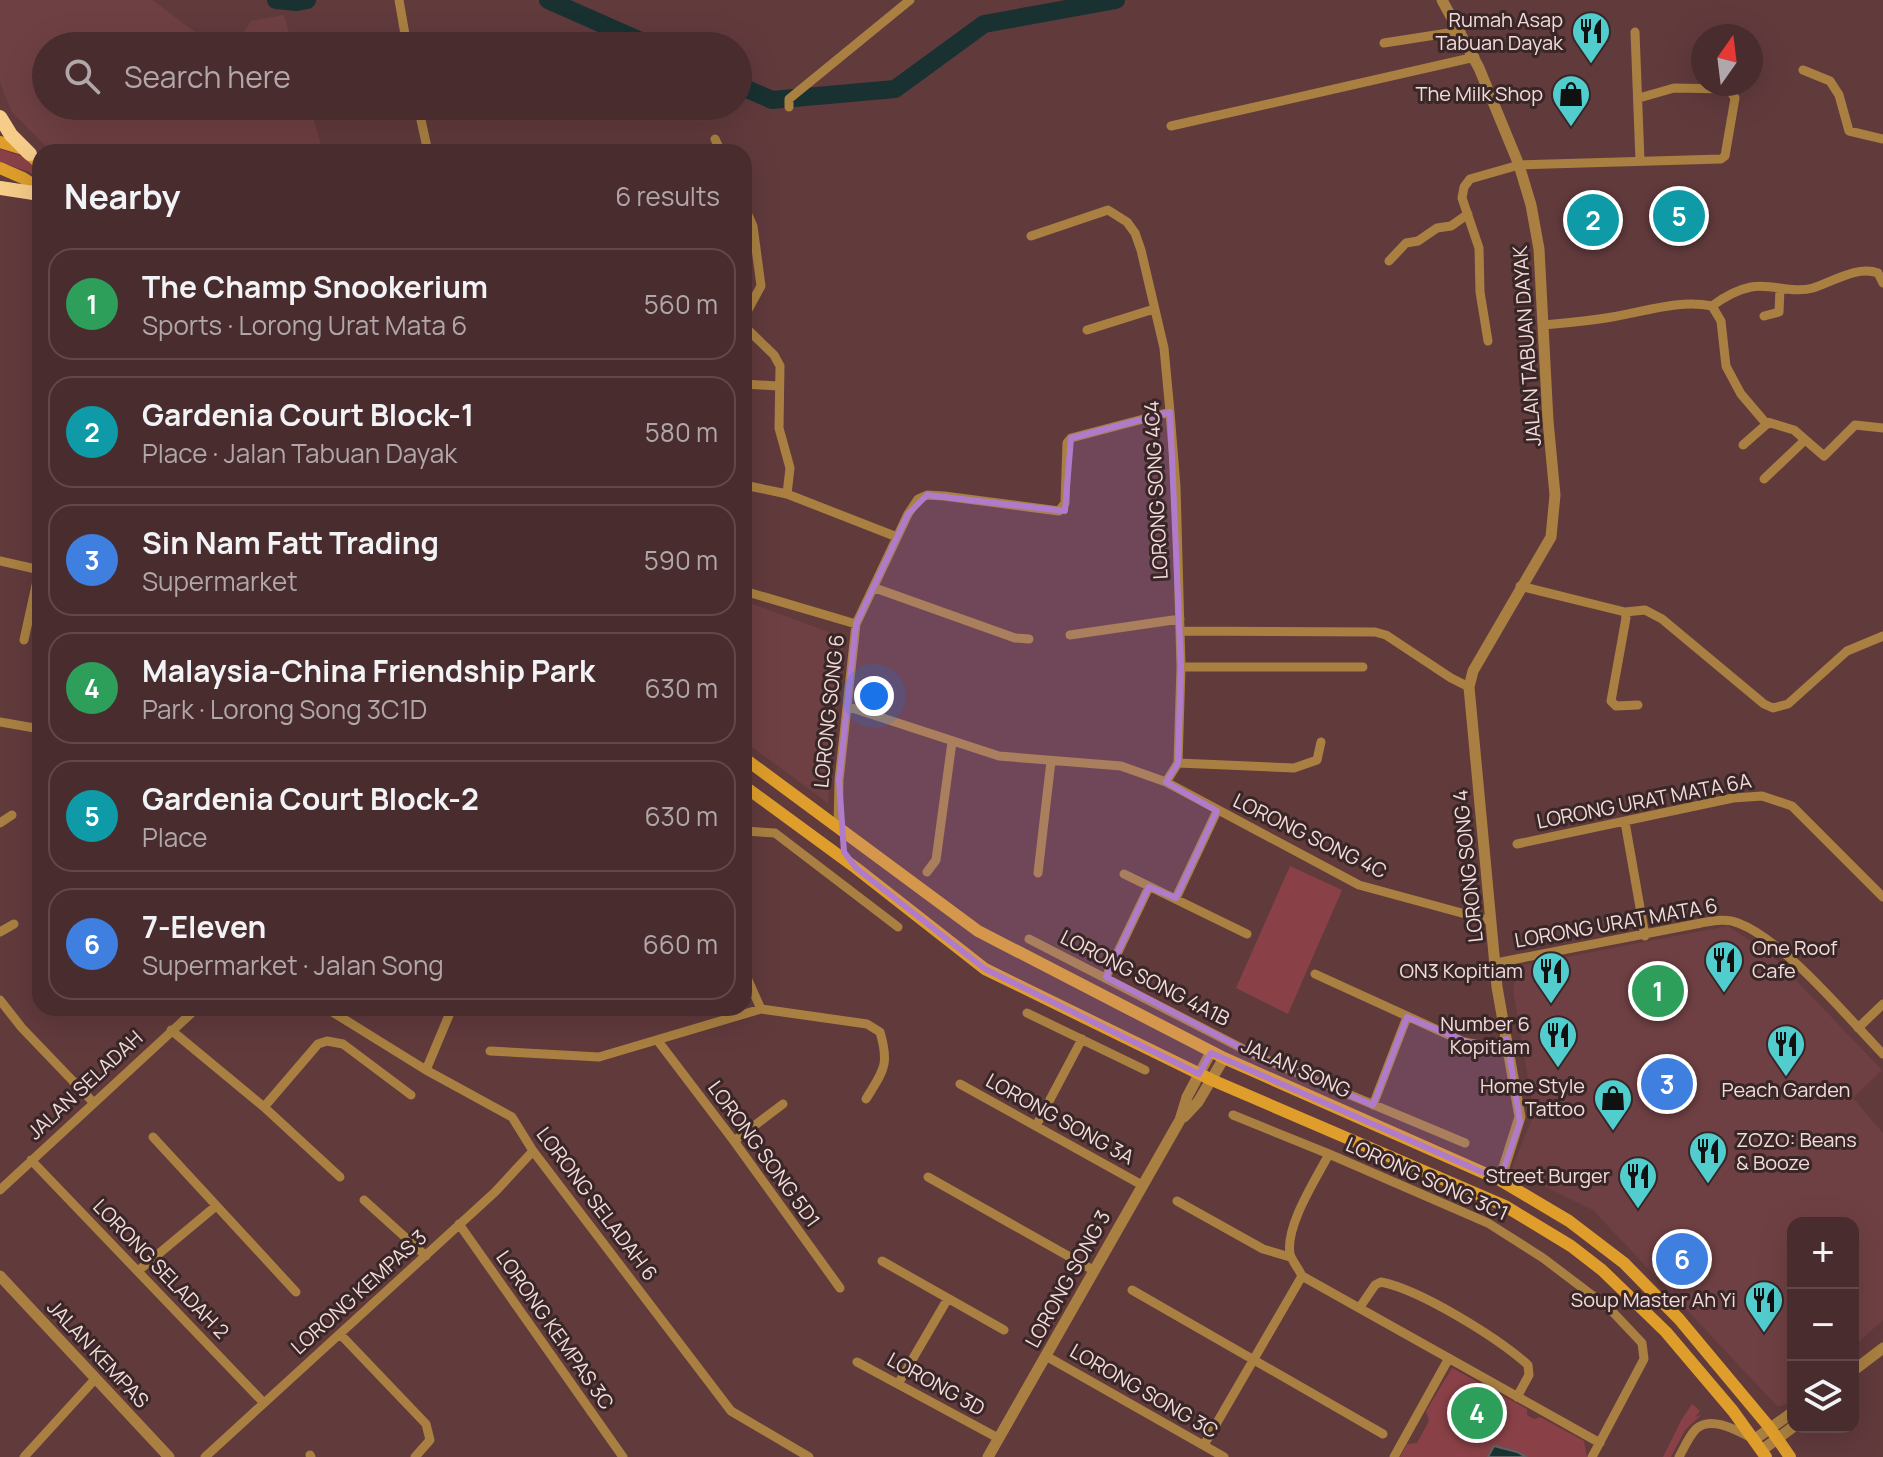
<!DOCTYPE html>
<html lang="en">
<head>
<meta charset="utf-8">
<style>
  body { margin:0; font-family:Manrope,sans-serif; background:#503435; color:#f1f3f6 }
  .controls { position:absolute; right:24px; bottom:24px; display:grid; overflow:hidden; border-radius:16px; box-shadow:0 8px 32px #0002 }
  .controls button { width:72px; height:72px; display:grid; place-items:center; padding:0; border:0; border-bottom:2px solid #614849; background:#492c2d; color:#f1f3f6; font:40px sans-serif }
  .compass { position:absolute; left:1691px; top:24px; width:72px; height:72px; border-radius:50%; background:#492c2d; box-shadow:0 8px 32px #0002; rotate:14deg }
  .you { position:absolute; left:874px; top:696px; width:28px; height:28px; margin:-20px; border:6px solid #fff; border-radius:50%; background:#1a73e8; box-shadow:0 0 0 12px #1a73e833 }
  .badge { display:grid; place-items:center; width:52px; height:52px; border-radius:50%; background:#52cdce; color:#fff; font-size:26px; font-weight:700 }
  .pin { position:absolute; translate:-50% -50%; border:4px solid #fff; box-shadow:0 2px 8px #0006 }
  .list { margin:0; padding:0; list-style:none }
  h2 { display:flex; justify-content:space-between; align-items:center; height:104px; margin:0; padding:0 32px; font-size:34px }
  h2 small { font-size:26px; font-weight:400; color:#b1a7aa }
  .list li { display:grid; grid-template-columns:52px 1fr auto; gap:24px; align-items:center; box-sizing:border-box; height:112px; margin:0 16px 16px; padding:0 16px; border:2px solid #614849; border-radius:24px }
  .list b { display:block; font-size:30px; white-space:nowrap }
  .list p { margin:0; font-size:26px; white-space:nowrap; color:#b1a7aa }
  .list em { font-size:26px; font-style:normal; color:#b1a7aa }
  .icon { flex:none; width:44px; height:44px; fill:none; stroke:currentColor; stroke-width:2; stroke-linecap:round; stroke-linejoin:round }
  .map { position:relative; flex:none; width:1883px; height:1457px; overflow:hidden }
  .search { position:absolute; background:#492c2d; box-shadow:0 8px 32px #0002; left:32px; top:32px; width:720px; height:88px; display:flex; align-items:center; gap:20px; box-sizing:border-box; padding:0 28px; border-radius:44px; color:#b1a7aa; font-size:30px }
  .panel { position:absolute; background:#492c2d; box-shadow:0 8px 32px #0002; left:32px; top:144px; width:720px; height:872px; border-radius:24px }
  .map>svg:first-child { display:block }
  .built { fill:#6f4043 }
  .green { fill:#894147 }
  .water { fill:#193131; stroke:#5b6464; stroke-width:2 }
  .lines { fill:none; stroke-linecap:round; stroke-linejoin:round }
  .river { stroke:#193131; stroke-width:18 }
  .minor { stroke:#a98041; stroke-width:9 }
  .tertiary { stroke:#a98041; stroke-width:11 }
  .secondary { stroke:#df9e2c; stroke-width:12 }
  .trunk { stroke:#f6cc89; stroke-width:14 }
  .marked { fill:#b17bcc; fill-opacity:0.2; stroke:#b17bcc; stroke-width:6; stroke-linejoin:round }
  .labels { text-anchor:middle; stroke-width:6; stroke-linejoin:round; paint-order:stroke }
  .poi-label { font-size:20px; fill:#f4dbdb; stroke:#392728; text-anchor:end }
  .street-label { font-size:20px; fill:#f4dbdb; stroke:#392728 }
</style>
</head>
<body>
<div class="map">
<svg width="1883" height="1457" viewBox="0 0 1883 1457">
  <rect width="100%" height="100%" fill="#613a3c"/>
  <path class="built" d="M0 0H152L214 46H46V106H310L323 152H51L11 111 0 82Z
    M284 15 293 46H235L251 21Z
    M744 601 837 635 843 649 828 803 744 741Z
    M1728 926 1772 955 1882 1070 1853 1098 1883 1133V1320L1853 1347V1223H1793V1401L1778 1407 1593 1210 1511 1170 1534 1114 1513 989 1519 966Z"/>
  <path class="green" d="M0 149 24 157 40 173V180L29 172 0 162Z
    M1290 866 1342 890 1288 1014 1236 988Z
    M1452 1368 1527 1409V1415L1534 1419 1540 1417 1584 1441 1587 1457H1400L1407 1444 1417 1443 1429 1421 1426 1411Z
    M1692 1404 1700 1411 1695 1417 1701 1415 1685 1430 1671 1457H1663L1682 1419Z"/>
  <path class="water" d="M1494 1446 1517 1452 1526 1457H1488Z"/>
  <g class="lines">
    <path class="river" d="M276 0 297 2 307 0
      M548 0 652 46
      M738 85 772 100 895 89 984 24 1116 0"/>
    <path class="minor" d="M399 0 407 46
      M1635 32 1640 161
      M1384 43 1461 31
      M1803 70 1830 81 1839 95 1849 131 1883 139
      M418 106 428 152
      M789 107V99L910 0
      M1171 126 1475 57
      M715 139 721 152
      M744 206 753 226 761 286 744 317
      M1031 236 1108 210 1127 222 1135 233 1141 250 1164 348 1170 412 1176 487 1181 667 1178 763 1166 782
      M1389 261 1406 243 1418 241 1437 228 1451 226 1468 214
      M1712 306C1724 297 1736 290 1751 287 1771 283 1792 294 1813 288 1832 282 1858 265 1878 273L1883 283
      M1764 316 1779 312 1780 289
      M1543 325C1566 323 1589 321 1612 317 1644 312 1679 299 1712 306L1721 321 1726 366 1741 394 1764 421 1794 430 1824 456 1855 425 1883 428
      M744 326 774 355 780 366 779 428 790 468 787 494
      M1087 330 1154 309
      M1488 341 1480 292 1479 248 1462 198 1464 187 1470 179 1519 165 1721 159 1725 156 1735 98 1729 89 1674 88 1639 98
      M744 384 778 386
      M1743 445 1768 423
      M1764 479 1805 440
      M744 485 787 494 897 537
      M0 561 40 570
      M1520 586 1625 612 1626 618 1611 701 1616 706 1638 705
      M875 588 1015 638 1029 639
      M744 591 856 624
      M1625 612 1645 610 1662 619 1764 704 1773 708 1788 704 1847 651 1883 636
      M1181 631 1375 632 1386 635 1451 678 1469 687
      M1070 635 1180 619
      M24 640 40 567
      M1181 667H1363
      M849 707 999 756 1121 766 1166 782 1359 885 1491 921
      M0 722 40 729
      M1178 763 1294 768 1317 760 1321 742
      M1625 822 1645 936
      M0 823 12 815
      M838 828 839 780 856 624 908 514 918 499 927 495 944 496 1059 511 1065 503 1067 443 1071 438 1170 412
      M744 831 775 833 898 927
      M1517 844 1733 798 1762 796 1792 806 1883 897
      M927 872 936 860 952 742
      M1038 873 1051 761
      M1124 874 1247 934
      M1176 898 1217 811
      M0 932 14 924
      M1029 939 1255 1055 1465 1143
      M1496 963 1701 923C1713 921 1726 918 1738 923 1784 940 1847 1017 1883 1054
      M744 971 761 1009
      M1315 974 1464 1042 1485 1046 1507 1039
      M1106 977 1149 887
      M0 1000 22 1028 93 1102
      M326 1008 426 1070 512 1117 533 1151 731 1411 809 1457
      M1027 1013 1145 1070
      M1858 1028 1883 1004
      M171 1030 264 1107 340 1177
      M658 1041 734 1141 840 1288
      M490 1051 599 1057 761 1009 867 1024 880 1032C890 1066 883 1071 866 1099
      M426 1070 452 1008
      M960 1084 1142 1185
      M1373 1105 1407 1017
      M264 1107 318 1044 327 1041 343 1044 411 1095
      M1233 1115 1329 1154
      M1036 1126 1082 1039
      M153 1137 296 1292
      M734 1141 783 1104
      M31 1160 264 1403
      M928 1177 1093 1270
      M0 1190 197 1008
      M364 1200 426 1256
      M1177 1201 1263 1249 1290 1257
      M459 1224 623 1457
      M882 1261 1004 1330
      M138 1271 216 1206
      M1302 1276 1600 1443
      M1132 1290 1383 1434
      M1360 1307 1375 1285 1381 1282C1421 1290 1498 1338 1528 1365L1529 1375 1517 1397
      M340 1334 426 1424 430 1440 415 1457
      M1046 1356 1224 1457
      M857 1362 998 1438
      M898 1384 947 1300
      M1204 1445 1302 1276C1299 1269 1292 1261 1290 1254 1285 1226 1316 1179 1329 1154L1488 1223 1543 1258 1609 1308 1642 1343 1644 1359 1592 1457
      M310 1455 311 1457
      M24 1457 96 1378
      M205 1457 495 1192 533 1151
      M1394 1457 1449 1358
      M1679 1457C1684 1448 1689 1436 1696 1429 1711 1415 1738 1431 1752 1438"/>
    <path class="tertiary" d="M1442 0 1479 68 1519 165 1531 205 1539 249 1548 421 1555 495 1551 537 1473 671 1469 687 1497 987 1520 1117 1500 1180
      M1184 1117 1198 1102 1224 1058
      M0 1276 169 1457
      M1853 1371 1883 1348
      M1755 1439 1793 1412
      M1762 1450 1793 1427
      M988 1457 1180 1120 1187 1097 1211 1052"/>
    <path class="secondary" d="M0 142 23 149 40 164
      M0 168 23 178 40 189
      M744 758 978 931 1224 1058 1500 1180 1569 1221 1624 1263 1679 1319 1770 1428 1790 1457
      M744 786 856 868 985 969 1212 1080 1505 1206 1571 1246 1602 1270 1666 1332 1733 1411 1766 1457"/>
    <path class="trunk" d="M0 117 11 135 30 154
      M0 188 40 194"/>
  </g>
  <path class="marked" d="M1170 412 1181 667 1178 763 1166 782 1217 811 1176 898 1149 887 1106 977 1255 1055 1373 1105 1407 1017 1477 1046 1507 1039 1520 1122 1500 1180 1211 1053 1199 1074 985 969 856 868 844 852 839 780 856 624 908 514 927 495 1065 511 1071 438Z"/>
  <defs>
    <g id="restaurant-pin" transform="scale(2)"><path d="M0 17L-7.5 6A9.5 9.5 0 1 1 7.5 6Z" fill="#52cdce" stroke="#392728"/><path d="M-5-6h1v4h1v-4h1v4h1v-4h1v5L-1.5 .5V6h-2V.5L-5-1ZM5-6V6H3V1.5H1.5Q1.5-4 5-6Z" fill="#111"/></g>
    <g id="shop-pin" transform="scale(2)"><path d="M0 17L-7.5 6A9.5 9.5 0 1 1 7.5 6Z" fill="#52cdce" stroke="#392728"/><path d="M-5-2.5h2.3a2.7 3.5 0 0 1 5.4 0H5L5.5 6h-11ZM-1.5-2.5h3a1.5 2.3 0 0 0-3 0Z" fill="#111"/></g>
  </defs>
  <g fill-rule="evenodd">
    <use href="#restaurant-pin" x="1591" y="31"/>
    <use href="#shop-pin" x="1571" y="94"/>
    <use href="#restaurant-pin" x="1724" y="960"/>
    <use href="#restaurant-pin" x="1551" y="971"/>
    <use href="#restaurant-pin" x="1558" y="1035"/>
    <use href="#restaurant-pin" x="1786" y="1044"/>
    <use href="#shop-pin" x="1613" y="1098"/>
    <use href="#restaurant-pin" x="1708" y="1151"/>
    <use href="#restaurant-pin" x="1638" y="1176"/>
    <use href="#restaurant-pin" x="1764" y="1300"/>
  </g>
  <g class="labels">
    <g class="poi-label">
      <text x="1563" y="27">Rumah Asap<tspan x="1563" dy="23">Tabuan Dayak</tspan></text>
      <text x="1543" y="101">The Milk Shop</text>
      <text x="1752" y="955" text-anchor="start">One Roof<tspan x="1752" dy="23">Cafe</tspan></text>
      <text x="1523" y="978">ON3 Kopitiam</text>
      <text x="1530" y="1031">Number 6<tspan x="1530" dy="23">Kopitiam</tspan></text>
      <text x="1585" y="1093">Home Style<tspan x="1585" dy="23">Tattoo</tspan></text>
      <text x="1786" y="1097" text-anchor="middle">Peach Garden</text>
      <text x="1736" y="1147" text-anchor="start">ZOZO: Beans<tspan x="1736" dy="23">&amp; Booze</tspan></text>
      <text x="1610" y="1183">Street Burger</text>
      <text x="1736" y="1307">Soup Master Ah Yi</text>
    </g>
    <g class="street-label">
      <text transform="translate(1527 346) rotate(-94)" y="7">JALAN TABUAN DAYAK</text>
      <text transform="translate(1156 490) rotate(-93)" y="7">LORONG SONG 4C4</text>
      <text transform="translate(829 711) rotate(-84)" y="7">LORONG SONG 6</text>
      <text transform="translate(1644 801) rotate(-11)" y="7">LORONG URAT MATA 6A</text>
      <text transform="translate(1310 836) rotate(26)" y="7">LORONG SONG 4C</text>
      <text transform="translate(1468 866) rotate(-96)" y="7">LORONG SONG 4</text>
      <text transform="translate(1616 923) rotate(-10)" y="7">LORONG URAT MATA 6</text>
      <text transform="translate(1145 978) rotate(27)" y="7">LORONG SONG 4A1B</text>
      <text transform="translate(1296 1068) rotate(24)" y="7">JALAN SONG</text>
      <text transform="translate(85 1085) rotate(-43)" y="7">JALAN SELADAH</text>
      <text transform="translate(1060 1119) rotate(29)" y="7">LORONG SONG 3A</text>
      <text transform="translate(764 1154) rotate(54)" y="7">LORONG SONG 5D1</text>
      <text transform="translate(1427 1179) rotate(24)" y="7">LORONG SONG 3C1</text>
      <text transform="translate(597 1204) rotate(53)" y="7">LORONG SELADAH 6</text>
      <text transform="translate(161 1269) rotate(46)" y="7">LORONG SELADAH 2</text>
      <text transform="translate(1068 1279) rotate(-61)" y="7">LORONG SONG 3</text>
      <text transform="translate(359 1292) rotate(-42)" y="7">LORONG KEMPAS 3</text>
      <text transform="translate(555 1330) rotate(55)" y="7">LORONG KEMPAS 3C</text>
      <text transform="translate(98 1354) rotate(47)" y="7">JALAN KEMPAS</text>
      <text transform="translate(936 1384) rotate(29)" y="7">LORONG 3D</text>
      <text transform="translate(1144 1391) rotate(30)" y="7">LORONG SONG 3C</text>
    </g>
  </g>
</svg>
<div class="controls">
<button>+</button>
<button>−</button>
<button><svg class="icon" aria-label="layers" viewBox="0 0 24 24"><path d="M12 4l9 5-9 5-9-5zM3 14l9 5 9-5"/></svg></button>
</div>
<svg class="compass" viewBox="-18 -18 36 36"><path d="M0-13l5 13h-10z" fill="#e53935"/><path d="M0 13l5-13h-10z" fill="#b1a7aa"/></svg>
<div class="you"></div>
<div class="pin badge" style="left:1658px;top:991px;background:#2e9e5b">1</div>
<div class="pin badge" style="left:1593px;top:220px;background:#0f9aa8">2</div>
<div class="pin badge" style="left:1667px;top:1084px;background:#3f7fe0">3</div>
<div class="pin badge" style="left:1477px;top:1413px;background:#2e9e5b">4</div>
<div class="pin badge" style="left:1679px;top:216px;background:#0f9aa8">5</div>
<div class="pin badge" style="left:1682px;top:1259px;background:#3f7fe0">6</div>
<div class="search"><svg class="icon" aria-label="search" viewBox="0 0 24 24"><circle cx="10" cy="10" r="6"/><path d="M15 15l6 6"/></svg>Search here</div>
<section class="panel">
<h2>Nearby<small>6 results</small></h2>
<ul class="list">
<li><span class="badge" style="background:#2e9e5b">1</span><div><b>The Champ Snookerium</b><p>Sports · Lorong Urat Mata 6</p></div><em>560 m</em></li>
<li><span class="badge" style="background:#0f9aa8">2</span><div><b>Gardenia Court Block-1</b><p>Place · Jalan Tabuan Dayak</p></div><em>580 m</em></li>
<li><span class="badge" style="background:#3f7fe0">3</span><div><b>Sin Nam Fatt Trading</b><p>Supermarket</p></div><em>590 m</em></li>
<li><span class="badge" style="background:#2e9e5b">4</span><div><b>Malaysia-China Friendship Park</b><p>Park · Lorong Song 3C1D</p></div><em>630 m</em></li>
<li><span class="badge" style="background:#0f9aa8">5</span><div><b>Gardenia Court Block-2</b><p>Place</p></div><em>630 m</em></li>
<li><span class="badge" style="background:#3f7fe0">6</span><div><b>7-Eleven</b><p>Supermarket · Jalan Song</p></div><em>660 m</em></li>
</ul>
</section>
</div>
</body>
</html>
